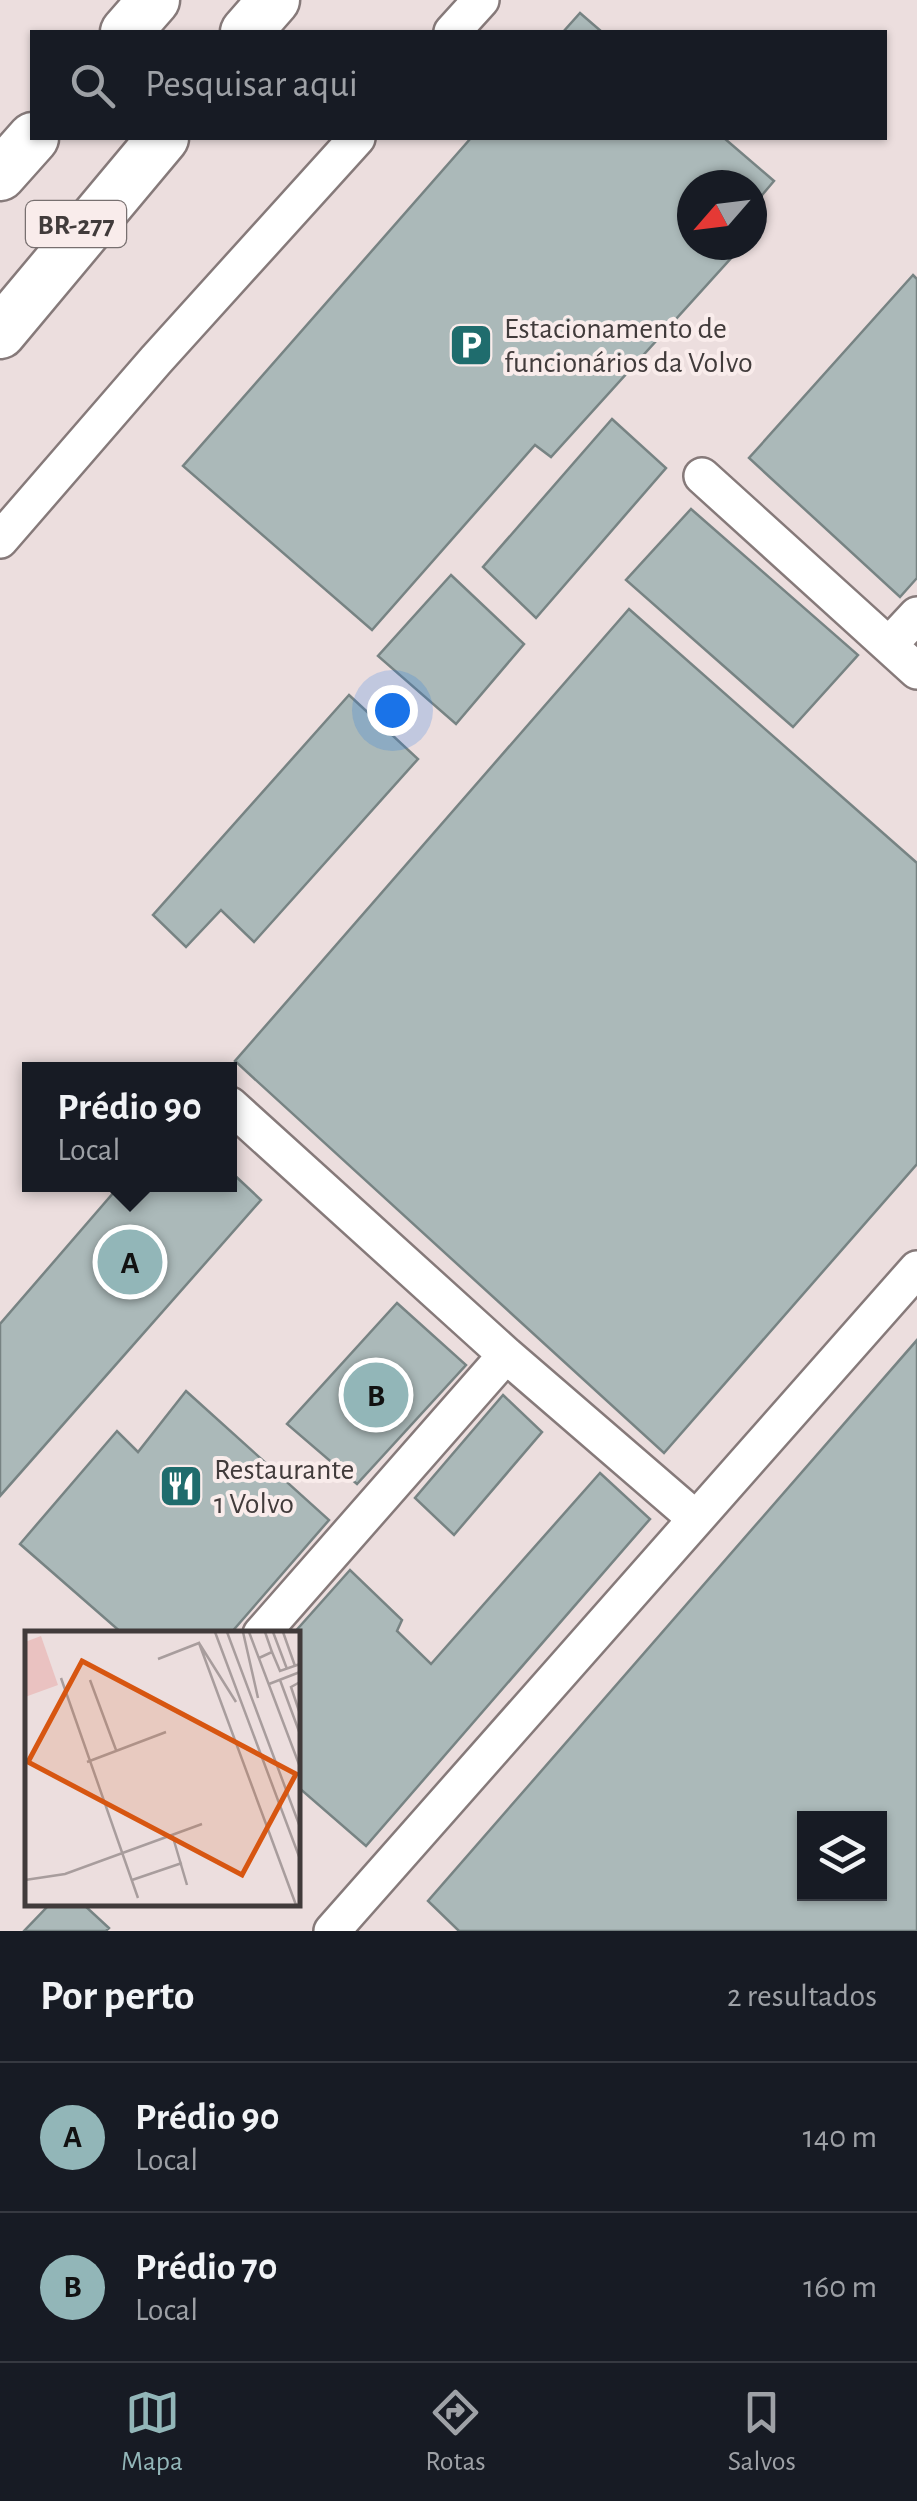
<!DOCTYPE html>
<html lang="pt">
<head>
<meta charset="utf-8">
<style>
  body { margin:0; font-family:"Alegreya Sans",sans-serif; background:#20242c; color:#f1f3f6 }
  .controls { position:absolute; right:30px; bottom:30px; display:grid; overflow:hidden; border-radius:0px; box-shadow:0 2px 8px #0004 }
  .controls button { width:90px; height:90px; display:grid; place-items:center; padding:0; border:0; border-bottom:2px solid #363941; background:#171b24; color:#f1f3f6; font:50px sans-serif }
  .compass { position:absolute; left:677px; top:170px; width:90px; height:90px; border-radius:50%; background:#171b24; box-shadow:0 2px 8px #0004; rotate:242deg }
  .you { position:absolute; left:392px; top:710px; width:35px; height:35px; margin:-25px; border:8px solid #fff; border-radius:50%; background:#1a73e8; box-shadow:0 0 0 15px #1a73e833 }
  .badge { display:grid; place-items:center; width:65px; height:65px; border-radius:50%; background:#92b6b8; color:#111; font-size:32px; font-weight:700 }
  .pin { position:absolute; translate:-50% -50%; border:5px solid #fff; box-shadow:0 2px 10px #0006 }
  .popup { position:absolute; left:22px; top:1062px; width:215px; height:130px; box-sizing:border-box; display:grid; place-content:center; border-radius:0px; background:#171b24; filter:drop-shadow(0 2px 8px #0005); font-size:32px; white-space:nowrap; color:#9ea1a6 }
  .popup b { font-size:38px; color:#f1f3f6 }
  .popup::after { content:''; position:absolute; left:50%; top:100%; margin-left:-20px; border:20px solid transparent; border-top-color:#171b24 }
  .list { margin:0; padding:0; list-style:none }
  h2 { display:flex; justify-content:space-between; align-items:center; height:130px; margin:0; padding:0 40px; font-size:42px }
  h2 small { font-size:32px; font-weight:400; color:#9ea1a6 }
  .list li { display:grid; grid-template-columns:65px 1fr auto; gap:30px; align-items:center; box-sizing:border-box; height:150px; padding:0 40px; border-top:2px solid #363941 }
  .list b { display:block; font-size:38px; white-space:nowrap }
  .list p { margin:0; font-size:32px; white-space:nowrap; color:#9ea1a6 }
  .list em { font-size:32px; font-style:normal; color:#9ea1a6 }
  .icon { flex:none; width:55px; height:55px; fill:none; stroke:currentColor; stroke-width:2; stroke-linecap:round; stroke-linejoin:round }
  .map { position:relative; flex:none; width:917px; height:1931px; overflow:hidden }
  .search { position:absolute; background:#171b24; box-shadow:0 2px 8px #0004; left:30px; right:30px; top:30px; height:110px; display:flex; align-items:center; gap:25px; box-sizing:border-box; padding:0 35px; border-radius:0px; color:#9ea1a6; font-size:38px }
  .sheet { height:430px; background:#171b24 }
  nav { display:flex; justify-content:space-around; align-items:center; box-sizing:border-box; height:140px; border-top:2px solid #363941; background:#171b24; font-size:28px; color:#9ea1a6 }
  nav a { display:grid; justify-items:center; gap:5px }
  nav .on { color:#92b6b8 }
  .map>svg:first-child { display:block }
  .building { fill:#abb9b9; stroke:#778383; stroke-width:2.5; fill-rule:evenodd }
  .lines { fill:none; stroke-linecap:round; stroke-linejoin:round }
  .minor-casing { stroke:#867a7a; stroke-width:40 }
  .highway-casing { stroke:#867a7a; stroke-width:55 }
  .minor { stroke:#fff; stroke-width:35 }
  .highway { stroke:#fff; stroke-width:50 }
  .labels { text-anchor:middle; stroke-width:8; stroke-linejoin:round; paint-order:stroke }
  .shield { fill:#f9eceb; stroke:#787070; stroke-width:2.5 }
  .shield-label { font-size:28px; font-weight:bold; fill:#413b3b }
  .poi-label { font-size:30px; fill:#413b3b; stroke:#f9eceb; text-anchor:start }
  .inset-road { fill:none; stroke:#a89d9d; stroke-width:2.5 }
  .view { fill:#d75611; fill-opacity:0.15; stroke:#d75611; stroke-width:5 }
  .inset-edge { fill:none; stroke:#413b3b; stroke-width:5 }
</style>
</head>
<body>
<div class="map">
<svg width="917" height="1931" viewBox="0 0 917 1931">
  <rect width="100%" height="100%" fill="#ecdede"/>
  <path class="building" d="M580 13 602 32H563Z
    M471 138H724L774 181 752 207V185H692V245H743L551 457 535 445 372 630 183 466Z
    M913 275 917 279V578L900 597 749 458Z
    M612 419 666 468 536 618 483 567Z
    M691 509 858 655 793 727 626 580Z
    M451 575 524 644 456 724 378 656Z
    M629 609 917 863V1164L664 1453 235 1061Z
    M349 695 418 759 254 942 221 910 186 947 153 915Z
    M230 1171 261 1200 0 1496V1324L121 1184H230Z
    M397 1303 466 1365 357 1484 287 1424Z
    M917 1340V1931H459L428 1901ZM804 1818H880V1894H804Z
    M186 1391 329 1520 230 1634H123L20 1544 117 1431 138 1452Z
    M503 1395 542 1432 454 1535 415 1498Z
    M600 1473 650 1519 366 1846 298 1787V1634H293L350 1570 402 1620 397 1631 431 1664Z
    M50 1904H83L109 1928 106 1931H24Z"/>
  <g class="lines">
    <g class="minor-casing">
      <path id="minor" d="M452 32 481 0
        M702 476 917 671
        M0 540 156 360 357 138
        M889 645 917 615
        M230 1105 506 1355 696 1519
        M261 1634 506 1355
        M332 1931 917 1269"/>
    </g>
    <g class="highway-casing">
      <path id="highway" d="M126 32 154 0
        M246 32 274 0
        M0 175 33 138
        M0 333 163 138"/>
    </g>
    <use href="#minor" class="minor"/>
    <use href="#highway" class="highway"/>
  </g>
  <defs>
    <g id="parking-square" transform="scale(2.25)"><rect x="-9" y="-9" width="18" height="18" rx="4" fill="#1f6c6d" stroke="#f9eceb"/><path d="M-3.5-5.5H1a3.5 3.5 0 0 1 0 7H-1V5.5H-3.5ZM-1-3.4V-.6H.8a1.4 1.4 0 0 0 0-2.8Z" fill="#fff"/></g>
    <g id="restaurant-square" transform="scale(2.25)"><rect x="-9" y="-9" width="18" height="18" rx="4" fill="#1f6c6d" stroke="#f9eceb"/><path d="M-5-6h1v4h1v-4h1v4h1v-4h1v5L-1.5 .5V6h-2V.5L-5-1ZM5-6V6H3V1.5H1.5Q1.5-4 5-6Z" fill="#fff"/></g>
  </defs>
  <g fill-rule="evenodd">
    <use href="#parking-square" x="471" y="345"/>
    <use href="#restaurant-square" x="181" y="1486"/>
  </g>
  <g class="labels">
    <rect class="shield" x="26" y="201" width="100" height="46" rx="8"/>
    <g class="shield-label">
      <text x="76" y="234">BR-277</text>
    </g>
    <g class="poi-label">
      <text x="504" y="338">Estacionamento de<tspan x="504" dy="34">funcionários da Volvo</tspan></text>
      <text x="214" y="1479">Restaurante<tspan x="214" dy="34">1 Volvo</tspan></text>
    </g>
  </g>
  <g transform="translate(25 1631)">
    <rect width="275" height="275" fill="#ecdede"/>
    <path d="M16 5 33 54 0 66V11Z" fill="#eac2c1"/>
    <path class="inset-road" d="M190 1 275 228M202 1 275 196M218 1 233 67M224 1 275 136M248 1 262 38M258 1 270 35M174 12 211 71M247 21 255 40 275 33M234 27 247 21 240 1M133 28 174 12 271 274M36 47 113 267M65 49 91 119M255 49 275 103M275 51 266 56 275 83M244 53 275 41M62 131 141 101M147 203 162 254M0 249 40 243 177 193M107 249 157 232"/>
    <path class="view" d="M57 30 271 143 217 244 3 131Z"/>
    <rect width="275" height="275" class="inset-edge"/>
  </g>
</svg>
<div class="controls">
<button><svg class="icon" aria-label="layers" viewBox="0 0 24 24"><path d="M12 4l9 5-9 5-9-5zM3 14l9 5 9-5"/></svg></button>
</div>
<svg class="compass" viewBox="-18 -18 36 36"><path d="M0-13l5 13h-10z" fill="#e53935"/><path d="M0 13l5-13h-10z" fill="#9ea1a6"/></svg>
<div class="you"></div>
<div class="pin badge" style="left:130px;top:1262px">A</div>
<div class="popup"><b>Prédio 90</b>Local</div>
<div class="pin badge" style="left:376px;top:1395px">B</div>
<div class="search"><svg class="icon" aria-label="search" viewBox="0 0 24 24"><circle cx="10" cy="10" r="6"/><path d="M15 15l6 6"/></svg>Pesquisar aqui</div>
</div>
<section class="sheet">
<h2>Por perto<small>2 resultados</small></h2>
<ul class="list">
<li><span class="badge">A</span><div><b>Prédio 90</b><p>Local</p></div><em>140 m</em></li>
<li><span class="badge">B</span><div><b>Prédio 70</b><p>Local</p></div><em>160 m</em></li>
</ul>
</section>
<nav>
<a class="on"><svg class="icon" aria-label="map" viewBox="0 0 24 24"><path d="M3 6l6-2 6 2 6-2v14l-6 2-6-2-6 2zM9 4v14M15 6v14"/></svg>Mapa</a>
<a><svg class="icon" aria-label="directions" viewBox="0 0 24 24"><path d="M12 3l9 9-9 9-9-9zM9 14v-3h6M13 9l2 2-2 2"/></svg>Rotas</a>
<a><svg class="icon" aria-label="saved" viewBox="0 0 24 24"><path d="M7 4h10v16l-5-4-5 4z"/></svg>Salvos</a>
</nav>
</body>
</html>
